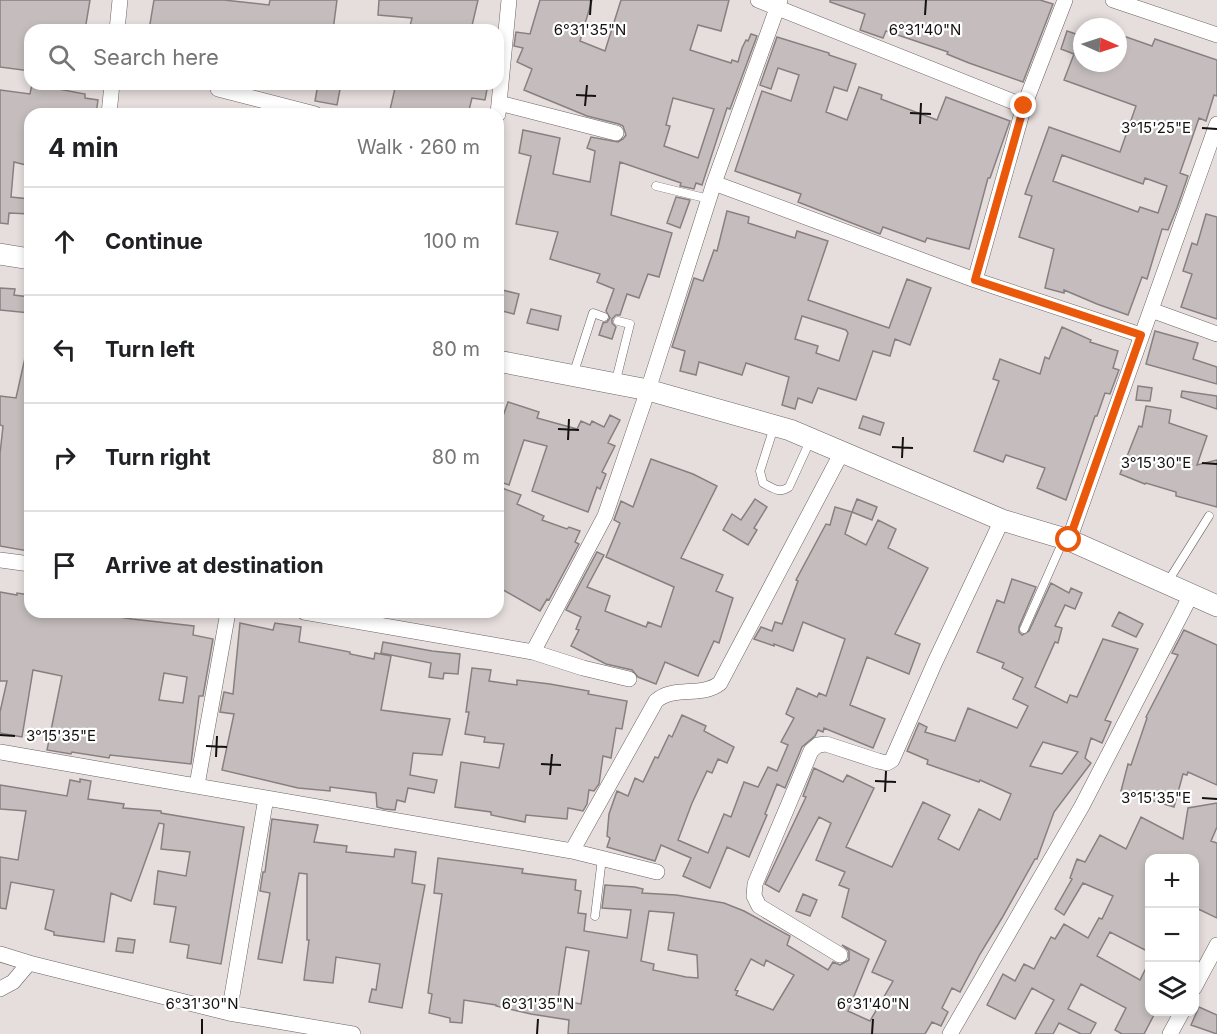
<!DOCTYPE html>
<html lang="en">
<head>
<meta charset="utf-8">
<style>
  body { margin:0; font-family:Inter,sans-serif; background:#f2f2f2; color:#202124 }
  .controls { position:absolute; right:18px; bottom:18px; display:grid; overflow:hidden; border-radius:12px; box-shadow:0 3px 9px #0003 }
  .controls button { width:54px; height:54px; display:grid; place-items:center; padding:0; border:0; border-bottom:2px solid #e0e0e0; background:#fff; color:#202124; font:30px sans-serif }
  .compass { position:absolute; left:1073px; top:18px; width:54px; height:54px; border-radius:50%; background:#fff; box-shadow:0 3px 9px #0003; rotate:93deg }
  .stop { position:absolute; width:18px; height:18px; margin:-14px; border:4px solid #ea580c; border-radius:50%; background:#fff }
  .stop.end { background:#ea580c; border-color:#fff; box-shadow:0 2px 6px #0008 }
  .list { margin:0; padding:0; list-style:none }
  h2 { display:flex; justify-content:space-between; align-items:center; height:78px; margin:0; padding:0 24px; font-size:26px }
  h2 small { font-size:20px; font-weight:400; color:#757577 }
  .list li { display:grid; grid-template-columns:39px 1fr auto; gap:18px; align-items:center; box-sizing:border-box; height:108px; padding:0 24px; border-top:2px solid #e0e0e0 }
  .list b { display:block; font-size:22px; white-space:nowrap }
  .list em { font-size:20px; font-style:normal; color:#757577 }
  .icon { flex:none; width:33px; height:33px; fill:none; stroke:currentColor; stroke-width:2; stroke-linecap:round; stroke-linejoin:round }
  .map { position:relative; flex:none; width:1217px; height:1034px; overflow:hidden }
  .search { position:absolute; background:#fff; box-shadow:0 3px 9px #0003; left:24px; top:24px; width:480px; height:66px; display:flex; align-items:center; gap:15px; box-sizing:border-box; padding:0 21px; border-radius:18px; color:#757577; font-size:22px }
  .panel { position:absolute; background:#fff; box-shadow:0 3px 9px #0003; left:24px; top:108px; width:480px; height:510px; border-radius:18px }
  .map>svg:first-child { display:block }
  .building { fill:#c5bdbd; stroke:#888080; stroke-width:1.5; fill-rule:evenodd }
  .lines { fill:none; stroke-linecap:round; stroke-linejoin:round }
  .lane-casing { stroke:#6a6362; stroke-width:9 }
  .street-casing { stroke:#6a6362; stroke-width:16 }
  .secondary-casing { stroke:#6a6362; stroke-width:22 }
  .lane { stroke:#fff; stroke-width:8 }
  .street { stroke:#fff; stroke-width:15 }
  .secondary { stroke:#fff; stroke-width:21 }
  .route { stroke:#ea580c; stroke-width:8 }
  .ticks { fill:none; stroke:#141111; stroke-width:2 }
  .ticks-label { font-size:15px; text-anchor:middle; fill:#141111; stroke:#fff; stroke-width:4.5; stroke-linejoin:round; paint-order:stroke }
</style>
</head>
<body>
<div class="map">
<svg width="1217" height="1034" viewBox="0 0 1217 1034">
  <rect width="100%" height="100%" fill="#e6dedd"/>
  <path class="building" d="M0 0H90L85 30H30V71L0 67Z
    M154 0H224L269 5 270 0H337L333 30H149Z
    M379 0H478L471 30H409L412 18 378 15Z
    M540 0H592L580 41 605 51 621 0H729L721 31 698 25 690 50 731 63 732 60 738 62 742 48 746 40 748 41 751 34 757 36 730 109 727 108 702 185 696 183 694 189 680 186 681 183 620 162 611 215 672 233 659 277 648 274 639 298 627 294 620 315H616L612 319V323L616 327 612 339 599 335 603 323 607 322 610 318 606 311 614 289 597 282 600 274 550 259 558 232 516 224 531 156 519 153 523 130 560 138 553 174 590 182 595 151 587 148 591 137 618 142 623 139 626 135 623 126 619 124 587 116 524 90 532 69 517 62 523 48 514 46 516 32 530 34ZM673 98 714 109 698 158 664 146 670 126 666 125Z
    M830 0H1040L1053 4 1023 82 969 63 947 54 948 52 886 31 883 38 860 30 865 14 830 2Z
    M1067 31 1082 36V63H1118V34L1152 46 1155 39 1217 60V96L1214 95 1206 121 1199 118 1180 173 1188 176 1177 208 1168 230 1162 229 1147 279 1142 277 1128 315 1097 304 1064 290V293L1045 288 1054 249 1019 237 1032 196 1025 194 1049 127 1120 152 1136 106 1064 80 1074 54 1061 49ZM1062 155 1143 184 1145 178 1167 186 1158 213 1140 207 1138 212 1053 181Z
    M777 37 829 53V55L856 64 847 91 834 87 826 112 847 120 859 87 882 95 881 99 937 120 946 97 1010 121 990 178H988L969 249 927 238 925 242 883 227 880 234 798 202 801 194 735 171 762 91 791 101 799 75 778 68 771 89 760 85Z
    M32 84 85 94V98L98 100 96 114H30V166L14 162 11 197 30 199V214L9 213 8 224 0 223V90L30 94Z
    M318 84H341L337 105 315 101Z
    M396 84 409 87 410 84H488L485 100 472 98 468 114H389Z
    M676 197 690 200 680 228 667 223Z
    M727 211 749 217 748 223 795 238 797 231 828 241 808 300 889 328 907 279 931 288 910 345 895 339 890 356 873 351 856 400 818 388 812 403 798 398 795 409 782 405 789 377 746 363 742 375 699 362 696 375 680 371 685 351 672 347 694 278 703 281 714 250 717 251ZM802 316 846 330 848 333 839 361 816 353 818 346 795 339Z
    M1206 214 1217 217V319L1181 307 1192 274 1183 271 1192 243 1197 245Z
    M0 288 15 289 14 295 30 297V313L0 310Z
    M498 289 519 294 514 314 498 310Z
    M531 309 561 316 558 330 527 323Z
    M1062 327 1091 340 1090 342 1118 351 1113 368 1119 370 1110 394 1105 393 1097 416H1095L1066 500 1037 488 1045 468 1006 455 1003 462 974 451 999 381 993 379 1000 359 1040 374 1045 357 1049 359Z
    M1155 331 1198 343 1193 359 1217 367V384L1146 364Z
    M25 358 30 359V539L28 551 0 546V454L3 426 0 425V396L16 398Z
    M1138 386 1152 388 1150 401 1136 400Z
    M1182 391 1217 396V409L1181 397Z
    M508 402 539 412 537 418 577 429 581 421 590 425 592 421 604 427 610 415 620 420 608 443 615 446 602 472 606 474 600 489 597 487 588 512 532 491 547 446 524 440 509 485 498 481V430Z
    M1146 406 1171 410 1169 423 1207 436 1197 465 1217 460V507L1176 496V492L1146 483 1145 484 1120 474 1139 426 1142 427Z
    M863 416 884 423 880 435 859 428Z
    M651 459 693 474 717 486 681 558 723 575 716 591 733 598 719 643 714 641 698 676 665 662 656 684 638 677 632 670 606 664 571 646 579 630 576 629 581 617 566 610 597 552 604 555 587 587 610 596 605 611 646 627 648 622 661 627 674 587 606 557 620 523 614 520 621 501 633 507Z
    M502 488 521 495 517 504 544 516 542 520 567 529 569 527 580 531 575 542 579 544 549 600 547 599 540 611 498 587V498Z
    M755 499 767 507 754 528 757 530 748 545 723 530 732 514 741 520Z
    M857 499 877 507 872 520 852 512Z
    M835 507 852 512 845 534 866 545 878 520 896 529 888 548 928 568 895 634 920 644 909 674 867 657 850 705 885 719 873 748 824 728 823 732 818 730 815 736 802 747 785 788 777 784 765 814 767 815 749 857 727 847 710 888 683 876 691 858 661 845 655 861 607 847 610 838 607 836 609 814 617 791 628 796 635 778 643 782 655 757 658 758 669 735 672 737 682 715 706 726 704 731 734 747 727 763 718 759 712 773 707 771 692 803 678 840 708 853 724 814 731 817 744 782 758 787 768 767 777 771 788 745 781 742 794 718 786 714 797 688 817 697 819 693 826 696 845 639 803 622 793 651 774 644V646L754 639 761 627 772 631 775 622 782 624 798 581 796 580 826 524 830 525Z
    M1012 579 1036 587 1019 627V632L1022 635 1029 631 1051 583 1069 593 1071 588 1082 593 1075 609 1065 605 1055 626 1062 628 1058 643 1055 642 1035 687 1067 703 1070 695 1077 697 1103 639 1138 649 1105 720 1111 722 1102 743 1091 738 1085 758 1091 763 1054 812 1037 859H1035L1002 918 980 954 960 992 952 988 942 1008 948 1012 941 1026 932 1022 925 1034H568L569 1020 531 1014 496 1006V1005L464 1000 462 1023 450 1022V1018L429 1013 432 994 428 993 442 894 434 893 438 858 523 869 522 873 576 880 575 890 581 891 578 913 586 914 584 931 627 938 631 910 602 908 605 885 635 887 643 889 642 893 676 895 724 903 744 911 790 936 787 945 828 970 833 962 840 965 849 960V951L842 945 869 959 848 1011 870 1021 893 981 872 972 886 941 842 917 849 889 839 885 845 872 816 860 831 823 819 817 779 892 765 884 806 797 803 796 814 768 843 782 847 775 874 788 846 847 892 867 923 802 950 815 938 839 959 850 979 809 1000 820 1011 794 980 780 979 782 927 764 928 760 907 751 919 723 927 727 925 732 955 741 968 708 1017 728 1028 706 1013 699 1023 678 1002 668 1004 663 977 652 997 600 1004 603ZM1043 742 1078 752 1062 774 1030 766ZM649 911 674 913 668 950 697 955 698 978 686 977 653 970 654 964 641 961ZM566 947 589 951 581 1004 558 1000ZM751 959 764 966 766 960 794 975 773 1010 736 995 738 991 735 990Z
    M0 592 17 595V593L30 595V612H101V614L132 619 194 626 193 635 213 639 203 696H199L191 764 110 755 109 758 72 752 71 754 47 750 62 676 33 670 22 737 0 733V712L7 681H0ZM164 673 187 677 183 703 159 700Z
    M1119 612 1143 624 1136 637 1112 626Z
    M240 623 273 630 275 623 301 627 299 642 350 652V654L374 659 375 653 391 656 381 710 450 719 442 755 413 753 410 775 437 780 434 793 408 788 405 802 397 800 395 810 384 809 377 807 376 793 330 787V791L298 788 222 770 234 714 220 712 224 692 233 694Z
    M1184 630 1217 645V785L1188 772 1187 775 1183 774 1174 807 1121 791 1128 764 1131 765 1147 718 1146 717 1178 655 1172 653Z
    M383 642 432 651 460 654 458 674 444 673 443 679 429 677 431 663 381 653Z
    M472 668 491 670 489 681 517 685V680L550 684 589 691 588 694 627 701 622 729 616 728 611 758 603 756 599 784 594 791 589 790 587 804 583 811 568 808 567 819 526 815 525 822 491 815V812L455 807 461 762 499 768 504 744 484 742 485 737 465 734 469 712H466Z
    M80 779 91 781 88 799 124 804 123 808 161 811V813L244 827 221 964 187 958 189 945 170 942 176 907 154 904 158 871 186 876 190 852 161 849 164 824 159 823 131 901 111 893 104 942 54 935V932L45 929 54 890 11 882 6 909 0 908V857L18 860 26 811 0 809V785L67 796 70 780 80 782Z
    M1217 803V827L1211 841 1217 843V918L1194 907V858H1149V952L1110 932 1097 956 1140 980 1149 962V1011H1156L1144 1034H1122L1115 1030 1126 1008 1081 984 1068 1009 1096 1023 1090 1034H1081L1059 1023 1053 1034H1035L1054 1000 1032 988 1015 1019 987 1005 1003 974 1015 981 1024 964 1034 969 1051 937 1055 939 1064 924 1088 938 1099 918 1102 919 1113 896 1083 883 1064 915 1055 909 1072 879 1070 878 1077 859 1085 862 1100 835 1126 849 1141 817 1183 839 1188 808Z
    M272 819 318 825 314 842 347 846 346 852 394 857 395 849 416 852 412 883 425 885 402 1008 369 1002 372 989 376 990 380 964 336 957 333 983 304 980 309 940H307V874L299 873 282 963 258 959 270 893 260 891 263 872H265Z
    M803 894 817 900 810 916 796 911Z
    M118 938 135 940 133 953 116 951Z
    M1199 1007 1217 1015V1034L1191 1025Z"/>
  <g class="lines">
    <g class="lane-casing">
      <path id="lane" d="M656 186 709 199
        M573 375 593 313 604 317
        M615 384 630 324 618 321
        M774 427 760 471 763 483C773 488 779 494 789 487L810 441
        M1167 583 1209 516
        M1024 629 1063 541
        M595 916 602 858"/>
    </g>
    <g class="street-casing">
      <path id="street" d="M758 0 1024 106
        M1113 0 1217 35
        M117 30 120 0
        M218 89 315 114
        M499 103 616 133
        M109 114 112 84
        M498 114 509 0
        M714 183 975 280 1141 335
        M975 280 1024 106 1065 0
        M1151 310 1217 334
        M1069 540 1217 124
        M0 560 30 564
        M304 612 533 652 583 668 629 679
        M533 652 605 516 648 390 714 183 780 0
        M0 752 572 851 657 872
        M197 785 228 612
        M572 851 656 701C673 685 702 698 720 683L842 452
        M0 954 29 963
        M840 955 759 906 754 896 755 884 811 751 818 745 826 744 878 761 887 763 892 760 935 662 1002 520
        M1194 988 1217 945
        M0 989 13 982 29 963 229 1013 353 1034
        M229 1013 266 798
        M950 1034 1082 806 1191 595
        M1170 1034 1182 1012"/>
    </g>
    <g class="secondary-casing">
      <path id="secondary" d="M0 254 30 259
        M498 361 648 390 790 430 1002 520 1069 540 1217 606"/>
    </g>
    <use href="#lane" class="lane"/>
    <use href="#street" class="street"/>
    <use href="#secondary" class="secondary"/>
  </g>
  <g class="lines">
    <path class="route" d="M1024 106 975 280 1141 335 1069 540"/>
  </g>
  <path class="ticks" d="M590 15 591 0M925 15 926 0M576 95 596 96M585 106 587 85M910 113 931 114M920 124 921 103M1202 128 1217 129M558 429 579 430M568 440 569 419M892 447 913 448M902 458 903 437M1202 463 1217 464M0 735 15 736M206 746 227 747M216 757 217 736M541 764 561 765M550 775 552 754M875 781 896 782M885 792 886 771M1202 798 1217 799M202 1034V1019M537 1034 538 1019M872 1034 873 1019"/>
  <g class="ticks-label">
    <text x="590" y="35">6°31'35"N</text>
    <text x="925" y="35">6°31'40"N</text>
    <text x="1156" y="133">3°15'25"E</text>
    <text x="1156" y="468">3°15'30"E</text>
    <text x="61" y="741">3°15'35"E</text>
    <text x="1156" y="803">3°15'35"E</text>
    <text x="202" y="1009">6°31'30"N</text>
    <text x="538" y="1009">6°31'35"N</text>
    <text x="873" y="1009">6°31'40"N</text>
  </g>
</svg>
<div class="controls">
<button>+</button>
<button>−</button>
<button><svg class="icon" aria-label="layers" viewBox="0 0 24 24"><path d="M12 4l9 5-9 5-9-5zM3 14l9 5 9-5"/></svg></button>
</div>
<svg class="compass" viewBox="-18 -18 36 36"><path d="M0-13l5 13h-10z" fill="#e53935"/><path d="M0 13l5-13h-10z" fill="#757577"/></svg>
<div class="stop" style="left:1069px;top:540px"></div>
<div class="stop end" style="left:1024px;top:106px"></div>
<div class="search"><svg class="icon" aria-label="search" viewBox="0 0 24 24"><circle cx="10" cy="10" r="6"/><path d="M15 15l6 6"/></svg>Search here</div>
<section class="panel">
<h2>4 min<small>Walk · 260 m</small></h2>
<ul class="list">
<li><svg class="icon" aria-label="ahead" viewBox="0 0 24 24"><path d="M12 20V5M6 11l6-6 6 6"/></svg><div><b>Continue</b></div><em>100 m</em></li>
<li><svg class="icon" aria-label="left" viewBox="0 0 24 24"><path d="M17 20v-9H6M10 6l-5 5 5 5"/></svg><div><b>Turn left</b></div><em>80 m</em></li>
<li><svg class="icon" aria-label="right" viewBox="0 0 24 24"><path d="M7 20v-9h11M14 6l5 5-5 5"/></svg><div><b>Turn right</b></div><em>80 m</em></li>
<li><svg class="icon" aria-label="arrive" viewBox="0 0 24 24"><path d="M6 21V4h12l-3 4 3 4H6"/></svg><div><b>Arrive at destination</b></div></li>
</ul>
</section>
</div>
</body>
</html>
